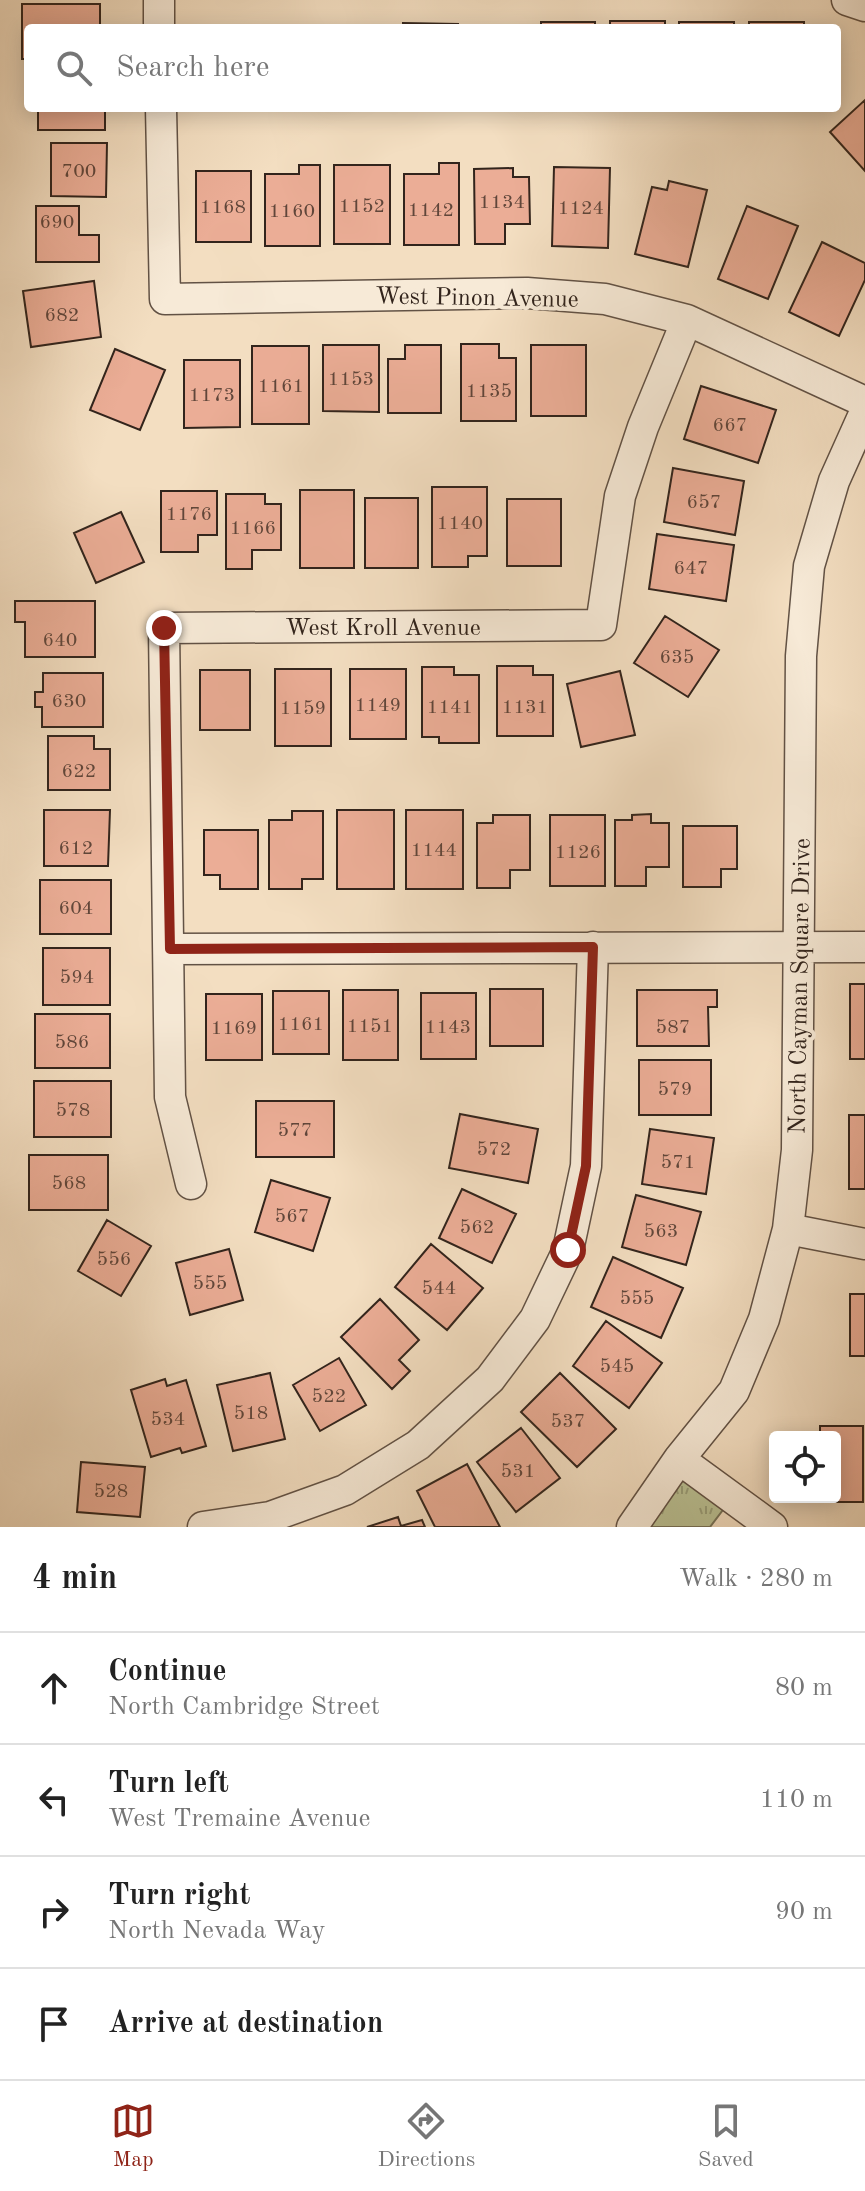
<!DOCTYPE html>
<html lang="en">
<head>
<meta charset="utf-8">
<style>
  body { margin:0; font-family:"Old Standard TT",serif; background:#f2f2f2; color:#222 }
  .controls { position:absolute; right:24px; bottom:24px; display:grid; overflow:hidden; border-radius:8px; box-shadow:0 4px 20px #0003 }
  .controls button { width:72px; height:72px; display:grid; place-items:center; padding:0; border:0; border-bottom:2px solid #e0e0e0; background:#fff; color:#222; font:40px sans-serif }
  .stop { position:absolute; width:24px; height:24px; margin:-18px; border:6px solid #8f2418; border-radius:50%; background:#fff }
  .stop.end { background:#8f2418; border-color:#fff; box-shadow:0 2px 8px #0008 }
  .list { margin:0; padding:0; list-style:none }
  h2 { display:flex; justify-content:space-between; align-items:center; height:104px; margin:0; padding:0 32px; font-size:34px }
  h2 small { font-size:26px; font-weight:400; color:#767676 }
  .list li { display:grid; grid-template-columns:52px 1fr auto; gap:24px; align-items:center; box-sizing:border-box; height:112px; padding:0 32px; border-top:2px solid #e0e0e0 }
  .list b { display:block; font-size:30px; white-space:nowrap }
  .list p { margin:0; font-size:26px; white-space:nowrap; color:#767676 }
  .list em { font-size:26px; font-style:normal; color:#767676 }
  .icon { flex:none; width:44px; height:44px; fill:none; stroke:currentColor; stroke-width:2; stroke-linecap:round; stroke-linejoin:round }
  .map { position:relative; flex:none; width:865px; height:1527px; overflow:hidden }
  .search { position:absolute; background:#fff; box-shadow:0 4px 20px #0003; left:24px; right:24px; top:24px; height:88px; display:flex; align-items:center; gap:20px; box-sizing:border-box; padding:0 28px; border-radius:8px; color:#767676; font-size:30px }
  .sheet { height:552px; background:#fff }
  nav { display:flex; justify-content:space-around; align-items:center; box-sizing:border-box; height:112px; border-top:2px solid #e0e0e0; background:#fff; font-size:22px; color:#767676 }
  nav a { display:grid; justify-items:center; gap:4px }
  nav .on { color:#8f2418 }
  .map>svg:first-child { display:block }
  .grass { fill:url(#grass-tufts); stroke:#767258; stroke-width:2 }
  .building { fill:#ebad96; stroke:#32241c; stroke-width:2 }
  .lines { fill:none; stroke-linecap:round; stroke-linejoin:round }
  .street-casing { stroke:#625245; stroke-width:33 }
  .street { stroke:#f7ead7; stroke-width:30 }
  .route { stroke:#8f2418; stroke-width:10 }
  .labels { text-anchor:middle; stroke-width:8; stroke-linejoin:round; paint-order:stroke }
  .number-label { font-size:20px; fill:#60463a }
  .street-label { font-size:24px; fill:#32241c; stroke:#f7ead7 }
</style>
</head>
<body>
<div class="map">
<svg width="865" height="1527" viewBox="0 0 865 1527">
  <defs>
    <pattern id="grass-tufts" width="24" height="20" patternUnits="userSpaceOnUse" patternTransform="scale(2)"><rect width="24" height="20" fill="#bac194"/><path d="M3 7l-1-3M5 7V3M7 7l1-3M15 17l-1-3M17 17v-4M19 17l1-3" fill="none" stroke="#989d78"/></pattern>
  </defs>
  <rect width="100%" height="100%" fill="#f3dec1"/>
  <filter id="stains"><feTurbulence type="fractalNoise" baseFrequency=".0025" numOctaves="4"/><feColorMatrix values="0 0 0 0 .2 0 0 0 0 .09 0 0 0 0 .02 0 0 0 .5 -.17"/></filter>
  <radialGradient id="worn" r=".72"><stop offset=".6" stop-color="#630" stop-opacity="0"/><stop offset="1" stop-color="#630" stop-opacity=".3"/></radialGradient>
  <path class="grass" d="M679 1459 732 1498 710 1527H632Z"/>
  <path class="building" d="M22 4H100V28H28V59H22Z
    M610 21H665V28H610Z
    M541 22H595V28H541Z
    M679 22H734V28H679Z
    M749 22H804V28H749Z
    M403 23 458 24V28H403Z
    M865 100V171L830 132Z
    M38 108H105V130H38Z
    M51 143H107L106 197 51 196Z
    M439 163H459V245H404V174H439Z
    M299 165H320V246H265V174H299Z
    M334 165H390V244H334Z
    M554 167 610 168 608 248 552 246Z
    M513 168V177H529L530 224H505V244H475L474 169Z
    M196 171H251V242H196Z
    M669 181 707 190 688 267 635 254 652 187 667 190Z
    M36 206H79V235H99V262H36Z
    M747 206 798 226 768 299 718 279Z
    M822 242 865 263V280L839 336 789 312Z
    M94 281 101 337 31 347 23 291Z
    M461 344H499V358H516V421H461Z
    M323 345H379V412L323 411Z
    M405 345H441V413H388V359H405Z
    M531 345H586V416H531Z
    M252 346H309V424H252Z
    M115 349 165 370 140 430 90 410Z
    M184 360H240V427L184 428Z
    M701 386 776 410 758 463 684 439Z
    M673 468 744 481 735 535 664 522Z
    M432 487H487V556H468V567H432Z
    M300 490H354V568H300Z
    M161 491H217V535H198V552H161Z
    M226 494H265V504H281V550H252V569H226Z
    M365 498H418V568H365Z
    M507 499H561V566H507Z
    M121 512 144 562 96 583 74 533Z
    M657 534 734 545 726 601 649 589Z
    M15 601H95V657H25V622H15Z
    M665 616 719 650 688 697 634 663Z
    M497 666H533V675H553V736H497Z
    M422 667H454V675H479V743H439V737H422Z
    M275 669H331V746H275Z
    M350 669H406V739H350Z
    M200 670H250V730H200Z
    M620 671 635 735 581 747 567 684Z
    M43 673H103V727H42V707H35V692H43Z
    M48 736H94V749H110V790H48Z
    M44 810H110L108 866H44Z
    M337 810H394V889H337Z
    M406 810H463V889H406Z
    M292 811H323V879H302V889H269V820H292Z
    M651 814V823H669V867H646V886H615V820H632V815Z
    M493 815H530V870H510V888H477V823H493Z
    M550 815H605V886H550Z
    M683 826H737V869H721V887H683Z
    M204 830H258V889H220V875H204Z
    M40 880H111V934H40Z
    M43 948H110V1005H43Z
    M850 984H865V1059H850Z
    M490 989H543V1046H490Z
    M343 990H398V1060H343Z
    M637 990H717V1007H708L709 1046H637Z
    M273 991H329V1054H273Z
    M421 993H476V1059H421Z
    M206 994H262V1060H206Z
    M35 1014H110V1068H35Z
    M639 1060H711V1115H639Z
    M34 1081H111V1137H34Z
    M256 1101H334V1157H256Z
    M460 1114 538 1129 528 1183 449 1168Z
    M849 1115H865V1189H849Z
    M650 1129 714 1138 706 1194 642 1184Z
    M29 1155H108V1210H29Z
    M271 1180 330 1198 313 1251 255 1232Z
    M462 1189 516 1214 492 1263 439 1238Z
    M636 1195 701 1212 686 1265 622 1247Z
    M107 1220 151 1246 121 1296 78 1271Z
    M431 1244 483 1288 447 1330 395 1287Z
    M229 1249 243 1300 190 1315 176 1263Z
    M613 1257 683 1288 661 1338 591 1307Z
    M850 1294H865V1356H850Z
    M380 1299 419 1340 399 1360 410 1371 392 1389 341 1337Z
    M606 1321 662 1363 629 1408 573 1366Z
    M339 1358 366 1405 320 1431 293 1385Z
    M270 1373 285 1439 233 1451 217 1385Z
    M560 1373 616 1429 577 1467 521 1412Z
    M165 1379 167 1386 186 1380 206 1446 182 1453 180 1448 151 1457 131 1390Z
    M820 1426H863V1502H820V1497H835V1437H820Z
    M521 1428 560 1478 516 1512 477 1462Z
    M81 1462 145 1467 140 1517 77 1512Z
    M467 1464 500 1527H435L417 1491Z
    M398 1517 401 1526 422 1520 425 1527H367Z"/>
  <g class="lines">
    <g class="street-casing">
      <path id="street" d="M159 0V28
        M847 0 865 6
        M161 108 165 299 527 293 605 299 687 320 865 402
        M170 949 865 947
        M191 1184 170 1097 164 628 601 625 620 496 643 427 687 320
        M788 1229 865 1244
        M679 1459 772 1527
        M203 1527 270 1517 345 1490 418 1445 490 1379 535 1319 568 1250 586 1166 593 947
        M632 1527 679 1459 734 1391 764 1319 788 1229 797 1150 801 656 809 566 834 481 865 412"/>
    </g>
    <use href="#street" class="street"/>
  </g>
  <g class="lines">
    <path class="route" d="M164 628 170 949 593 947 586 1166 568 1250"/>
  </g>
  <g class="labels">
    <g class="number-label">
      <text x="79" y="177">700</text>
      <text x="502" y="208">1134</text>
      <text x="362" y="212">1152</text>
      <text x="223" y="213">1168</text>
      <text x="581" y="214">1124</text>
      <text x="431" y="216">1142</text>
      <text x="292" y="217">1160</text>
      <text x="57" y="228">690</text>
      <text x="62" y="321">682</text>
      <text x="351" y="385">1153</text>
      <text x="281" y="392">1161</text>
      <text x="489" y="397">1135</text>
      <text x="212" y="401">1173</text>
      <text x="730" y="431">667</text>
      <text x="704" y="508">657</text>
      <text x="189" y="520">1176</text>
      <text x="460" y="529">1140</text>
      <text x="253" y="534">1166</text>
      <text x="691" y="574">647</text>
      <text x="60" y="646">640</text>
      <text x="677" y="663">635</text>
      <text x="69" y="707">630</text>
      <text x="378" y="711">1149</text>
      <text x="450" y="713">1141</text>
      <text x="525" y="713">1131</text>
      <text x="303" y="714">1159</text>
      <text x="79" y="777">622</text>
      <text x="76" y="854">612</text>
      <text x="434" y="856">1144</text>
      <text x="578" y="858">1126</text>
      <text x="76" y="914">604</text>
      <text x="77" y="983">594</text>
      <text x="301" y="1030">1161</text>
      <text x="370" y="1032">1151</text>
      <text x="448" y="1033">1143</text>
      <text x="673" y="1033">587</text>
      <text x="234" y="1034">1169</text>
      <text x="72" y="1048">586</text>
      <text x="675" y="1095">579</text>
      <text x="73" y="1116">578</text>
      <text x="295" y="1136">577</text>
      <text x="494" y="1155">572</text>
      <text x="678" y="1168">571</text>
      <text x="69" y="1189">568</text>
      <text x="292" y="1222">567</text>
      <text x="477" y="1233">562</text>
      <text x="661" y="1237">563</text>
      <text x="114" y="1265">556</text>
      <text x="210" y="1289">555</text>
      <text x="439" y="1294">544</text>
      <text x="637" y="1304">555</text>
      <text x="617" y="1372">545</text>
      <text x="329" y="1402">522</text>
      <text x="251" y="1419">518</text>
      <text x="168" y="1425">534</text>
      <text x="568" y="1427">537</text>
      <text x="518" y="1477">531</text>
      <text x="111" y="1497">528</text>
    </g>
    <g class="street-label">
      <text transform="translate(477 297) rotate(1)" y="8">West Pinon Avenue</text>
      <text x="383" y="635">West Kroll Avenue</text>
      <text transform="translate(799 986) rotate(-89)" y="8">North Cayman Square Drive</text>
    </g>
  </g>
  <rect width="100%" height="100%" filter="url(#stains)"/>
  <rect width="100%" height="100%" fill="url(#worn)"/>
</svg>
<div class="controls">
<button><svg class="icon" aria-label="locate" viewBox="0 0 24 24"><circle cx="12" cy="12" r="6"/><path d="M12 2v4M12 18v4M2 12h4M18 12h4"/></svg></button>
</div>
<div class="stop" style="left:568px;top:1250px"></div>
<div class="stop end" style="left:164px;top:628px"></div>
<div class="search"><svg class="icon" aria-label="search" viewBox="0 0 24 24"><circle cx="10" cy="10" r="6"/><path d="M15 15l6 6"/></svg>Search here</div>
</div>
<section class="sheet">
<h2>4 min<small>Walk · 280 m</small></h2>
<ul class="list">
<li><svg class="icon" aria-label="ahead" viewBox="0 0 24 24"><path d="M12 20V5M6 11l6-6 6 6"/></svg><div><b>Continue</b><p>North Cambridge Street</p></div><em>80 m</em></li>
<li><svg class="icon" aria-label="left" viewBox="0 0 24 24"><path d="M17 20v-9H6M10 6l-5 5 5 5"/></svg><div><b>Turn left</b><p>West Tremaine Avenue</p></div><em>110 m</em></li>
<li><svg class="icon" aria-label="right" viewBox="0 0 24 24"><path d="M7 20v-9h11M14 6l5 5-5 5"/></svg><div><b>Turn right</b><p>North Nevada Way</p></div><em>90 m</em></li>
<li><svg class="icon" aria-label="arrive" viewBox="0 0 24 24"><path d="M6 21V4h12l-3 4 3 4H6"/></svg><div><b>Arrive at destination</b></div></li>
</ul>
</section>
<nav>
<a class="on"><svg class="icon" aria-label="map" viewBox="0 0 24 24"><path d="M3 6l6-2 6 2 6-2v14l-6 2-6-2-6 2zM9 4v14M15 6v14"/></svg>Map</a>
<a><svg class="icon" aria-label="directions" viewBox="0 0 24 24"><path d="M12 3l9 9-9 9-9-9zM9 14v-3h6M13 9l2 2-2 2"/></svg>Directions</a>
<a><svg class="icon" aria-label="saved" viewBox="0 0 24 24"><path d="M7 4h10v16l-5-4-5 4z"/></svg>Saved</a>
</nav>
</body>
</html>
